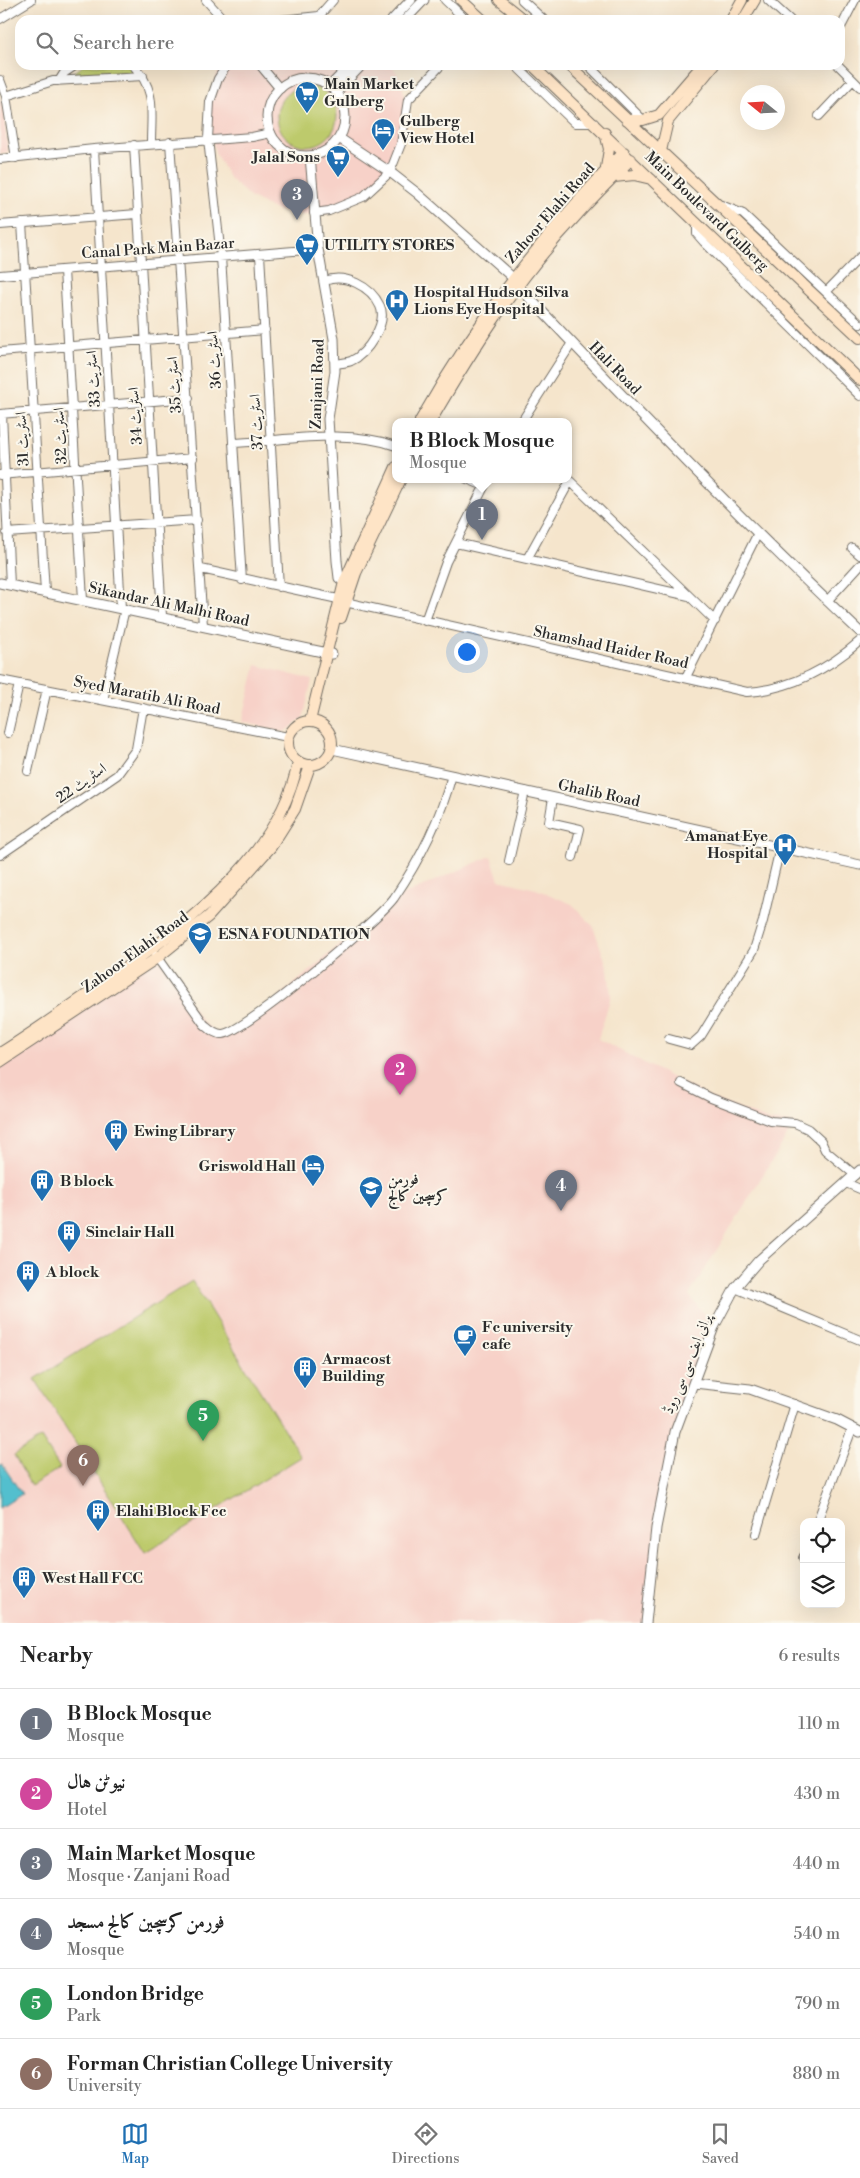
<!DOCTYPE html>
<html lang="en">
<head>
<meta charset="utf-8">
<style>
  body { margin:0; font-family:"Libre Bodoni",Amiri,serif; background:#f2f2f2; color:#222 }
  .controls { position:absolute; right:15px; bottom:15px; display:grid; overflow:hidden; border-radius:10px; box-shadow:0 5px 20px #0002 }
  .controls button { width:45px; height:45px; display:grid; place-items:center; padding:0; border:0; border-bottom:1px solid #e0e0e0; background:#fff; color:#222; font:25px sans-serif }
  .compass { position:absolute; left:740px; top:85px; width:45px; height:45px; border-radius:50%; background:#fff; box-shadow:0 5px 20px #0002; rotate:288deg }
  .you { position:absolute; left:466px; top:651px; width:18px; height:18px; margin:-12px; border:4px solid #fff; border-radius:50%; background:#1a73e8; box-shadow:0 0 0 8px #1a73e833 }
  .badge { display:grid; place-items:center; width:32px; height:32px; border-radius:50%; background:#1f6fb2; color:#fff; font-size:16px; font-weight:700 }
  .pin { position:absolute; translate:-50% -41px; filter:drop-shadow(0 1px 2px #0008) }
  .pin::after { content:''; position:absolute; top:26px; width:18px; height:15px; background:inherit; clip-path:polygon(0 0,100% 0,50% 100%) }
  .popup { position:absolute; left:392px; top:418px; width:180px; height:65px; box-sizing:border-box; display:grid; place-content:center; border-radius:10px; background:#fff; filter:drop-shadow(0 1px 4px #0005); font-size:16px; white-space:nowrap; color:#767676 }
  .popup b { font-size:19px; color:#222 }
  .popup::after { content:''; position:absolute; left:50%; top:100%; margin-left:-10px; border:10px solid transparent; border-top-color:#fff }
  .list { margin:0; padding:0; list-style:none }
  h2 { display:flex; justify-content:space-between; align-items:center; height:65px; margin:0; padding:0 20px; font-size:21px }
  h2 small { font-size:16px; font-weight:400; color:#767676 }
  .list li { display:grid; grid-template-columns:32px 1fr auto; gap:15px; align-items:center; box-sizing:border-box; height:70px; padding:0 20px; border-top:1px solid #e0e0e0 }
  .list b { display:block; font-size:19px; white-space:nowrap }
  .list p { margin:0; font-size:16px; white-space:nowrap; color:#767676 }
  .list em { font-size:16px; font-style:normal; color:#767676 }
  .icon { flex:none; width:28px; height:28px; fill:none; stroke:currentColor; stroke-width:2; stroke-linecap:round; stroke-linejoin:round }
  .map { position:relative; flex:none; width:860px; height:1623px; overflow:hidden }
  .search { position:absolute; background:#fff; box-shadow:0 5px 20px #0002; left:15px; right:15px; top:15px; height:55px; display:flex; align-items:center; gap:12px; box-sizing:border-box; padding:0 18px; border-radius:15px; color:#767676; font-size:19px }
  .sheet { height:485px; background:#fff }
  nav { display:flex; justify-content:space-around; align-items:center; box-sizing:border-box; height:70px; border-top:1px solid #e0e0e0; background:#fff; font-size:14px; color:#767676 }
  nav a { display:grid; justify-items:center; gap:2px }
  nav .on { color:#1f6fb2 }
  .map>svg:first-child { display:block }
  .built { fill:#f7d1c8 }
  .green { fill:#bdca6c; stroke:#747a4c }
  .water { fill:#53bfce; stroke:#3f757c }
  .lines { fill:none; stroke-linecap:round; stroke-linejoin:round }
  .minor-casing { stroke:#726c63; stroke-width:10 }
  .tertiary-casing { stroke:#726c63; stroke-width:11 }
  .secondary-casing { stroke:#726c63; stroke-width:12 }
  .minor { stroke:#fff; stroke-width:8 }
  .tertiary { stroke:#fff; stroke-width:9 }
  .secondary { stroke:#fee4c6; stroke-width:10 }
  .labels { text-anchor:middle; stroke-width:4; stroke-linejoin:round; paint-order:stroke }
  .poi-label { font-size:15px; font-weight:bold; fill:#2b2b2b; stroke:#fbf7ec; text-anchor:start }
  .street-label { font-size:15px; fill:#2b2b2b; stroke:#fbf7ec }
</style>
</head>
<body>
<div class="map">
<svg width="860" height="1623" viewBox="0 0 860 1623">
  <rect width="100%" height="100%" fill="#fbf7ec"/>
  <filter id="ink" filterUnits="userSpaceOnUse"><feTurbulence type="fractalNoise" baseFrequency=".02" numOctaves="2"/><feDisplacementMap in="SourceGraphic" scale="10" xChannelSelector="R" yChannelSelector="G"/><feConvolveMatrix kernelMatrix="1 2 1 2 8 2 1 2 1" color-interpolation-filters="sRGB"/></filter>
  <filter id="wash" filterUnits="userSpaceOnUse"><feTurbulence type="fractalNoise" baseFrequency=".0096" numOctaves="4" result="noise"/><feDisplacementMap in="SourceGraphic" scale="20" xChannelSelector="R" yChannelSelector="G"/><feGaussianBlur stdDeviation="1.12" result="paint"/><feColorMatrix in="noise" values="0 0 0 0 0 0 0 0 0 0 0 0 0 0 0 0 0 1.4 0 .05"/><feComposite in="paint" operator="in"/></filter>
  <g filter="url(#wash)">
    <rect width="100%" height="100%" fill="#f5e5cc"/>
    <path class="built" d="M223 65H392L400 79 407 106 405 135 379 184 331 213 303 215 276 210 251 198 230 179 216 155 209 127V99L218 72Z
      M0 97 3 107 8 153 0 154Z
      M256 665 312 680 303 718 285 732 242 722Z
      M491 856 499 880 536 889 572 904 593 926 608 969 611 996 598 1039 711 1098 770 1121 795 1123 689 1295 714 1327 675 1432 656 1528 646 1623H0V1058L155 952 204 1024 221 1035 259 1014 392 900Z"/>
    <path class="green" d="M84 65H128L136 75 68 77Z
      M277 116a30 30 0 1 1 60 0a30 30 0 1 1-60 0Z
      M192 1281 301 1457 145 1553 35 1379Z
      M41 1438 60 1468 31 1486 14 1455Z"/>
    <path class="water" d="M2 1464 22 1494 0 1508V1465Z"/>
  </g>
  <g filter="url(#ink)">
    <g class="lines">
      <g class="minor-casing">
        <path id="minor" d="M206 0 224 20
          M445 0 466 20
          M522 0 544 20
          M768 0 790 20
          M0 19 31 0
          M281 20 319 16 333 0
          M840 29 855 0
          M133 65C157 90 151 111 151 144
          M227 65 218 79 210 102 208 139 221 257 242 580
          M260 65 280 89
          M515 65 575 123H594
          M588 65 643 120
          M838 65 860 87
          M0 80 6 96 16 158
          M59 81 64 73 76 65
          M6 96 53 81 143 76
          M819 116 853 80
          M170 142 203 625
          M134 145 162 616
          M94 149 121 608
          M0 159 94 149 252 137 271 133
          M721 205 743 214 860 324
          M314 213 329 211 363 197 390 172 401 144 408 100 441 65
          M22 223 45 592
          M697 223V234L704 242 860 396
          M0 225 137 214
          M260 254 279 587
          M64 270 83 600
          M0 275 318 249
          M325 281C344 273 371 286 380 306 388 323 367 354 351 361 346 363 340 363 335 364
          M826 292 860 257
          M0 352 265 330
          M0 414 189 398
          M2 414 10 585
          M522 421 572 343
          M233 443C286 441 344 428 396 446
          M0 475 193 458
          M467 479 484 486
          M568 479 715 621
          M7 533 197 520
          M456 543 689 596
          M852 548 860 555
          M527 559 570 481
          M201 569 338 599
          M827 601 860 565
          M345 602 747 692C791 689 827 670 860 641
          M425 621 446 562 488 479
          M686 677 758 533
          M0 680 288 737
          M103 700 125 609
          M8 733 19 684
          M28 771 47 689
          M553 798 549 822 580 829 573 857
          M0 855 117 775 136 749 143 708
          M509 861 525 791
          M151 949 204 1024C209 1028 215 1035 223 1034 246 1031 378 920 394 898 420 860 440 820 452 775
          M669 1039 691 1045 701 1036 754 950 763 921 780 848
          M681 1083 711 1098 771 1121 795 1123 808 1129 821 1141 825 1150 855 1175
          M846 1183 860 1189
          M735 1288 860 1340
          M817 1522 852 1429
          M756 1534 795 1404
          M803 1558 804 1556"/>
      </g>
      <g class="tertiary-casing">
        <path id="tertiary" d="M392 20 411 0
          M405 20 424 0
          M267 117a39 39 0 1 1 78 0a39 39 0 1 1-78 0Z
          M330 86 351 65
          M336 92 362 65
          M339 138 390 172 417 193 513 278 518 286C630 404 742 521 860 632
          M310 156 318 249 334 339 335 371 328 419 337 561 339 578 344 582
          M0 583 332 654
          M332 749 860 865
          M694 1383 750 1389 837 1420 860 1432
          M646 1623 656 1528 675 1432 714 1327 735 1288 759 1260 860 1170"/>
      </g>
      <g class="secondary-casing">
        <path id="secondary" d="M461 0 483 20
          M499 0 524 20
          M731 20 742 0
          M743 20 755 0
          M532 65 860 380
          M569 65 860 338
          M627 120H643L659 115 702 65
          M605 133 609 149 606 168
          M661 151 668 121 714 65
          M614 177 634 175 651 179
          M420 421C475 323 545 232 624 152
          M431 421C473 348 520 275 578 214 595 195 614 177 631 159
          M341 618 356 573 401 479
          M288 743a22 22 0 1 1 44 0a22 22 0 1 1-44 0Z
          M310 721 344 582 396 467
          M0 1053C34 1032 65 1009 98 987 174 934 280 860 298 762
          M0 1062 157 958 209 916 271 847 295 809 310 766"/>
      </g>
      <use href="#minor" class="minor"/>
      <use href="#tertiary" class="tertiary"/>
      <use href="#secondary" class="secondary"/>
    </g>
  </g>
  <defs>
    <g id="supermarket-pin" transform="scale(1.25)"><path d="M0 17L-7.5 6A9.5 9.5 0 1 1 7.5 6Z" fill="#1f6fb2" stroke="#fbf7ec"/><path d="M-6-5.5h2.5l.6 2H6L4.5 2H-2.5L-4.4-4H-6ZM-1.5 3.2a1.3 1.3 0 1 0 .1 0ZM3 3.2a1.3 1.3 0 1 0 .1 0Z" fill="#fff"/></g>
    <g id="hotel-pin" transform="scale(1.25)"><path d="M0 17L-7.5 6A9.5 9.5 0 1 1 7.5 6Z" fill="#1f6fb2" stroke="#fbf7ec"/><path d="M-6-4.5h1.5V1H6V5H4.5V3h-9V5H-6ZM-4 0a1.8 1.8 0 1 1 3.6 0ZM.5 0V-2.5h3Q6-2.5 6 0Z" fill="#fff"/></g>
    <g id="hospital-pin" transform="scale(1.25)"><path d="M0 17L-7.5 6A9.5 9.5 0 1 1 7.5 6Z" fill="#1f6fb2" stroke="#fbf7ec"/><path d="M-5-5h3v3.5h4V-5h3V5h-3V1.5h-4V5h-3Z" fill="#fff"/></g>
    <g id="school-pin" transform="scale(1.25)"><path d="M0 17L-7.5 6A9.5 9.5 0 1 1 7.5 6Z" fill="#1f6fb2" stroke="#fbf7ec"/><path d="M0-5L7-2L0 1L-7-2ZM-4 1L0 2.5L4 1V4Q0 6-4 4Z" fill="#fff"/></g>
    <g id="building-pin" transform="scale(1.25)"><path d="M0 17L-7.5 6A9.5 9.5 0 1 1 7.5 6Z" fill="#1f6fb2" stroke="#fbf7ec"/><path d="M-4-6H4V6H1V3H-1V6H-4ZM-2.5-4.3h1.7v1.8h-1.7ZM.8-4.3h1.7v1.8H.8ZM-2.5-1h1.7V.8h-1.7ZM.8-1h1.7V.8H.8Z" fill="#fff"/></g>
    <g id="university-pin" transform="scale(1.25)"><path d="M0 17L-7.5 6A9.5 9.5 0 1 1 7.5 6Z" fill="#1f6fb2" stroke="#fbf7ec"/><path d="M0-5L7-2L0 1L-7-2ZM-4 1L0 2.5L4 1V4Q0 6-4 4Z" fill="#fff"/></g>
    <g id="cafe-pin" transform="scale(1.25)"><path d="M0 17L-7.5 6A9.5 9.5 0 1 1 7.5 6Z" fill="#1f6fb2" stroke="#fbf7ec"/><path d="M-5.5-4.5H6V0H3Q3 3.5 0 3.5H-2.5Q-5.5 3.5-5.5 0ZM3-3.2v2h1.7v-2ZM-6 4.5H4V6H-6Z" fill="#fff"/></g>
  </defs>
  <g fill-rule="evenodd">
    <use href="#supermarket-pin" x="307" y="93"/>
    <use href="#hotel-pin" x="383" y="130"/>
    <use href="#supermarket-pin" x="338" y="157"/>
    <use href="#supermarket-pin" x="307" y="245"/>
    <use href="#hospital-pin" x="397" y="301"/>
    <use href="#hospital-pin" x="785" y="845"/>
    <use href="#school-pin" x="200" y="934"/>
    <use href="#building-pin" x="116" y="1131"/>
    <use href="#hotel-pin" x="313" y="1166"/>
    <use href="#building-pin" x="42" y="1181"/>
    <use href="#university-pin" x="371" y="1188"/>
    <use href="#building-pin" x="69" y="1232"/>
    <use href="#building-pin" x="28" y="1272"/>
    <use href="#cafe-pin" x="465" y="1336"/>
    <use href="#building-pin" x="305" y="1368"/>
    <use href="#building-pin" x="98" y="1511"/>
    <use href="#building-pin" x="24" y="1578"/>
  </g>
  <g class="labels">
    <g class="poi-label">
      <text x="324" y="89">Main Market<tspan x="324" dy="17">Gulberg</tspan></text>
      <text x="400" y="126">Gulberg<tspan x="400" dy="17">View Hotel</tspan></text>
      <text x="320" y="162" text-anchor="end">Jalal Sons</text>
      <text x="324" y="250">UTILITY STORES</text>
      <text x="414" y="297">Hospital Hudson Silva<tspan x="414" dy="17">Lions Eye Hospital</tspan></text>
      <text x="768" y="841" text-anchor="end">Amanat Eye<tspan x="768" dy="17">Hospital</tspan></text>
      <text x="218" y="939">ESNA FOUNDATION</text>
      <text x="134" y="1136">Ewing Library</text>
      <text x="296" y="1171" text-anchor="end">Griswold Hall</text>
      <text x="388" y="1184">فورمن<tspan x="388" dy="17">کرسچین کالج</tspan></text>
      <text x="60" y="1186">B block</text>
      <text x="86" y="1237">Sinclair Hall</text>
      <text x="46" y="1277">A block</text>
      <text x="482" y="1332">Fc university<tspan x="482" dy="17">cafe</tspan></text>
      <text x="322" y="1364">Armacost<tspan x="322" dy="17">Building</tspan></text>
      <text x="116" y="1516">Elahi Block Fcc</text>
      <text x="42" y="1583">West Hall FCC</text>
    </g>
    <g class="street-label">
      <text transform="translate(707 211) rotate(44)" y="5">Main Boulevard Gulberg</text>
      <text transform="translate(550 213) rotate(-49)" y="5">Zahoor Elahi Road</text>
      <text transform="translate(158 248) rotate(-4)" y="5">Canal Park Main Bazar</text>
      <text transform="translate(214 360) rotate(-94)" y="5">اسٹریٹ 36</text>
      <text transform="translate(615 368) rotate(46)" y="5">Hali Road</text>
      <text transform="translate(93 379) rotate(-94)" y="5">اسٹریٹ 33</text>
      <text transform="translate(317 384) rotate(-88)" y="5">Zanjani Road</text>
      <text transform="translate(174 385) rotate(-94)" y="5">اسٹریٹ 35</text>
      <text transform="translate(135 416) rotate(-94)" y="5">اسٹریٹ 34</text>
      <text transform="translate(256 422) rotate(-93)" y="5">اسٹریٹ 37</text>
      <text transform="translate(60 436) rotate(-93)" y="5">اسٹریٹ 32</text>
      <text transform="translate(22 439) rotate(-93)" y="5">اسٹریٹ 31</text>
      <text transform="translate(169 604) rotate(12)" y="5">Sikandar Ali Malhi Road</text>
      <text transform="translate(611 647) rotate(12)" y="5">Shamshad Haider Road</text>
      <text transform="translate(147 695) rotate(11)" y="5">Syed Maratib Ali Road</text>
      <text transform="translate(81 783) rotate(-35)" y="5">اسٹریٹ 22</text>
      <text transform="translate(599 793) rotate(12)" y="5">Ghalib Road</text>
      <text transform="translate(135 952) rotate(-36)" y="5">Zahoor Elahi Road</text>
      <text transform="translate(687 1364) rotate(-68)" y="5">پرانی ایف سی سی روڈ</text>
    </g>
  </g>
</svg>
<div class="controls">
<button><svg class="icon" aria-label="locate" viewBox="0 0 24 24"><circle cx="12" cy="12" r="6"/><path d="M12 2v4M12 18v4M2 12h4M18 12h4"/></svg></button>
<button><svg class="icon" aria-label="layers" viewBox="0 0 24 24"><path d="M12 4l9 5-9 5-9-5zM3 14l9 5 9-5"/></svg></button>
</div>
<svg class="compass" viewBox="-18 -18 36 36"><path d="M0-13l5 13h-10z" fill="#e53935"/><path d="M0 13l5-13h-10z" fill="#767676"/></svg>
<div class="you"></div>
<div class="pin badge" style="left:482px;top:540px;background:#6b7280">1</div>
<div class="popup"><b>B Block Mosque</b>Mosque</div>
<div class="pin badge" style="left:400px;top:1095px;background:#d1479c">2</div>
<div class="pin badge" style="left:297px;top:220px;background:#6b7280">3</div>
<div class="pin badge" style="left:561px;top:1211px;background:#6b7280">4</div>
<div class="pin badge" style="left:203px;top:1441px;background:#2e9e5b">5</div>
<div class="pin badge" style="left:83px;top:1486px;background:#8d6e63">6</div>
<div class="search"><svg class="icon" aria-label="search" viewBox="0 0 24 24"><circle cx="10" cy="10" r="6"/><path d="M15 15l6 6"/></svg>Search here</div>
</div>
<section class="sheet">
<h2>Nearby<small>6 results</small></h2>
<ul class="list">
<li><span class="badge" style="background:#6b7280">1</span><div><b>B Block Mosque</b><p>Mosque</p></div><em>110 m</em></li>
<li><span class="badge" style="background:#d1479c">2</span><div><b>نیوٹن ہال</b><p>Hotel</p></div><em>430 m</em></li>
<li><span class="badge" style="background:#6b7280">3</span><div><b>Main Market Mosque</b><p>Mosque · Zanjani Road</p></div><em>440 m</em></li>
<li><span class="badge" style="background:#6b7280">4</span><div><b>فورمن کرسچین کالج مسجد</b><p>Mosque</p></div><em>540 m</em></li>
<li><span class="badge" style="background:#2e9e5b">5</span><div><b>London Bridge</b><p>Park</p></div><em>790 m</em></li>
<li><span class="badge" style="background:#8d6e63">6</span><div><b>Forman Christian College University</b><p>University</p></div><em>880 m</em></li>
</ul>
</section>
<nav>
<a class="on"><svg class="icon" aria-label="map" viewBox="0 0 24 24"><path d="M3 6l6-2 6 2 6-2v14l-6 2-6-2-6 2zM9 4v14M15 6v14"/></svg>Map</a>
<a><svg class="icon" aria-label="directions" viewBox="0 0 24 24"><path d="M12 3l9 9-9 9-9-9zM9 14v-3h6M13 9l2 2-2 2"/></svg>Directions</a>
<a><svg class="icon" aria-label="saved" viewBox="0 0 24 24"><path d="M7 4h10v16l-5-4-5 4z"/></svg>Saved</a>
</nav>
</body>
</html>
